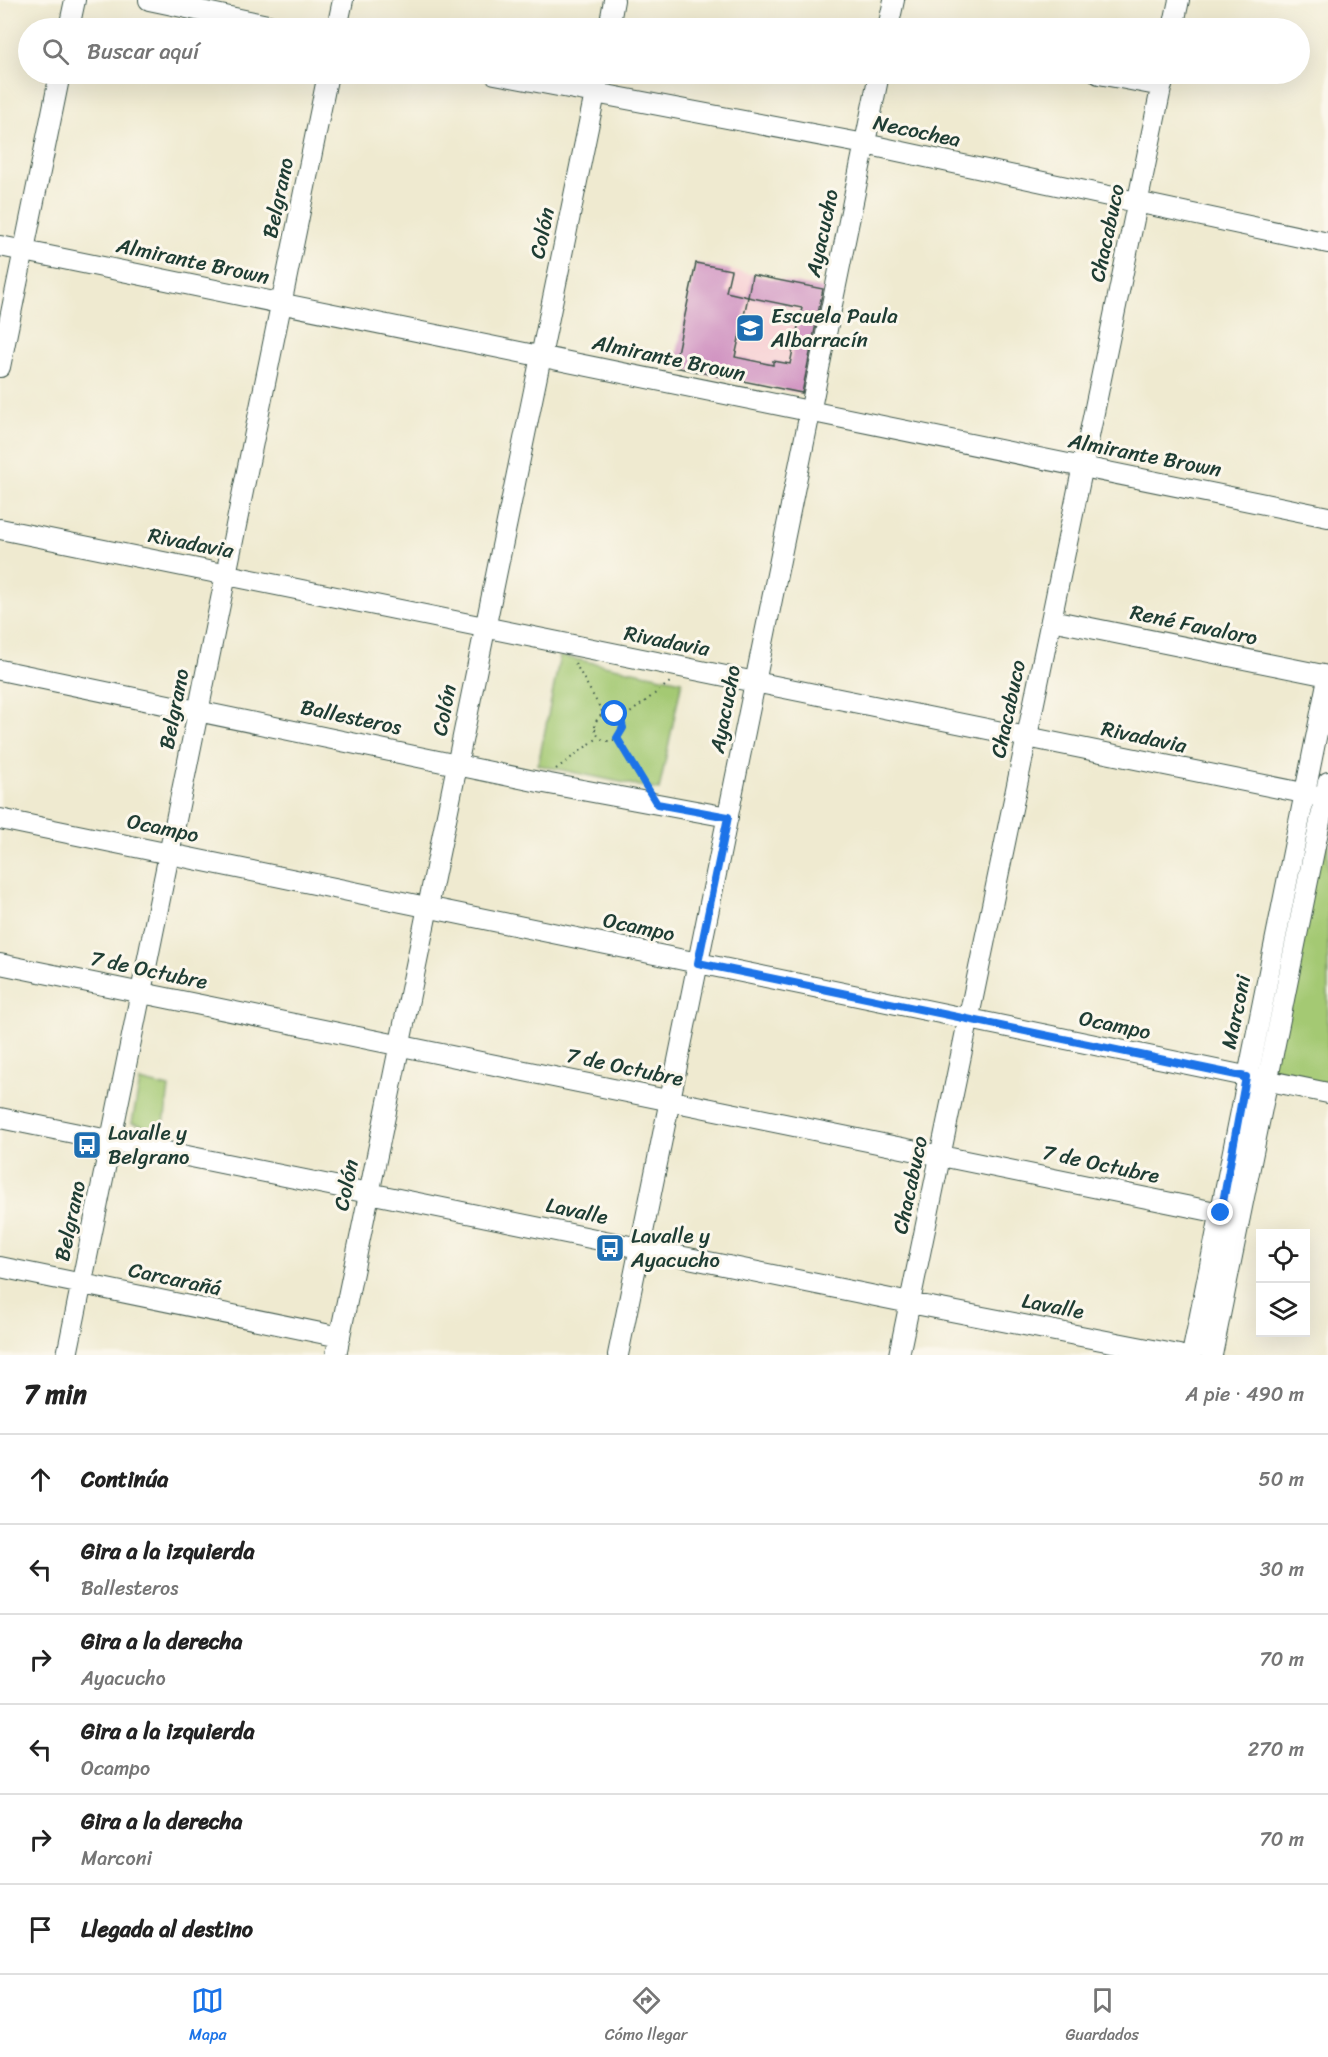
<!DOCTYPE html>
<html lang="es">
<head>
<meta charset="utf-8">
<style>
  body { margin:0; font-family:Sriracha,sans-serif; background:#f6f6f6; color:#222 }
  .controls { position:absolute; right:18px; bottom:18px; display:grid; overflow:hidden; border-radius:0px; box-shadow:0 6px 24px #0002 }
  .controls button { width:54px; height:54px; display:grid; place-items:center; padding:0; border:0; border-bottom:2px solid #e0e0e0; background:#fff; color:#222; font:30px sans-serif }
  .stop { position:absolute; width:18px; height:18px; margin:-14px; border:4px solid #1a73e8; border-radius:50%; background:#fff }
  .stop.end { background:#1a73e8; border-color:#fff; box-shadow:0 2px 6px #0008 }
  .list { margin:0; padding:0; list-style:none }
  h2 { display:flex; justify-content:space-between; align-items:center; height:78px; margin:0; padding:0 24px; font-size:26px }
  h2 small { font-size:20px; font-weight:400; color:#767676 }
  .list li { display:grid; grid-template-columns:39px 1fr auto; gap:18px; align-items:center; box-sizing:border-box; height:90px; padding:0 24px; border-top:2px solid #e0e0e0 }
  .list b { display:block; font-size:22px; white-space:nowrap }
  .list p { margin:0; font-size:20px; white-space:nowrap; color:#767676 }
  .list em { font-size:20px; font-style:normal; color:#767676 }
  .icon { flex:none; width:33px; height:33px; fill:none; stroke:currentColor; stroke-width:2; stroke-linecap:round; stroke-linejoin:round }
  .map { position:relative; flex:none; width:1328px; height:1355px; overflow:hidden }
  .search { position:absolute; background:#fff; box-shadow:0 6px 24px #0002; left:18px; right:18px; top:18px; height:66px; display:flex; align-items:center; gap:15px; box-sizing:border-box; padding:0 21px; border-radius:33px; color:#767676; font-size:22px }
  .sheet { height:618px; background:#fff }
  nav { display:flex; justify-content:space-around; align-items:center; box-sizing:border-box; height:84px; border-top:2px solid #e0e0e0; background:#fff; font-size:16px; color:#767676 }
  nav a { display:grid; justify-items:center; gap:3px }
  nav .on { color:#1a73e8 }
  .map>svg:first-child { display:block }
  .built { fill:#f7cfd3 }
  .green { fill:#a4c973; stroke:#628354; stroke-width:1.5 }
  .building { fill:#d093c1; fill-rule:evenodd }
  .lines { fill:none; stroke-linecap:round; stroke-linejoin:round }
  .minor-casing { stroke:#3e574b; stroke-width:22 }
  .path { stroke:#3e574b; stroke-width:2; stroke-dasharray:1.5 4.5; stroke-linecap:butt }
  .minor { stroke:#fff; stroke-width:20 }
  .route { stroke:#1a73e8; stroke-width:8 }
  .labels { text-anchor:middle; stroke-width:6; stroke-linejoin:round; paint-order:stroke }
  .street-label { font-size:21px; fill:#1f3d34; stroke:#fbf7ec }
  .poi-label { font-size:21px; fill:#1f3d34; stroke:#fbf7ec; text-anchor:start }
</style>
</head>
<body>
<div class="map">
<svg width="1328" height="1355" viewBox="0 0 1328 1355">
  <rect width="100%" height="100%" fill="#fbf7ec"/>
  <filter id="ink" filterUnits="userSpaceOnUse"><feTurbulence type="fractalNoise" baseFrequency=".0167" numOctaves="2"/><feDisplacementMap in="SourceGraphic" scale="12" xChannelSelector="R" yChannelSelector="G"/><feConvolveMatrix kernelMatrix="1 2 1 2 8 2 1 2 1" color-interpolation-filters="sRGB"/></filter>
  <filter id="wash" filterUnits="userSpaceOnUse"><feTurbulence type="fractalNoise" baseFrequency=".008" numOctaves="4" result="noise"/><feDisplacementMap in="SourceGraphic" scale="24" xChannelSelector="R" yChannelSelector="G"/><feGaussianBlur stdDeviation="1.35" result="paint"/><feColorMatrix in="noise" values="0 0 0 0 0 0 0 0 0 0 0 0 0 0 0 0 0 1.4 0 .05"/><feComposite in="paint" operator="in"/></filter>
  <g filter="url(#wash)">
    <rect width="100%" height="100%" fill="#efead0"/>
    <path class="built" d="M696 263 826 289 804 394 674 367Z"/>
    <path class="green" d="M560 656 682 681 659 790 538 765Z
      M1328 798V1093L1268 1081Z
      M140 1081 169 1088 163 1131 132 1123Z"/>
    <g id="blocks">
      <path class="building" d="M696 263 731 270 726 292 748 297 752 275 823 289 802 393 674 367ZM748 297 802 308 790 364 773 361V365L735 357Z"/>
    </g>
  </g>
  <g filter="url(#ink)">
    <use href="#blocks" fill-opacity="0" stroke="#3e574b" stroke-width="1.5"/>
    <g class="lines">
      <g class="minor-casing">
        <path id="minor" d="M149 0 282 28
          M69 28 75 0
          M337 28 343 0
          M609 28 614 0
          M888 28 894 0
          M1173 28 1179 0
          M495 74 865 144 1328 243
          M1099 74 1162 86
          M0 246 1328 517
          M0 367 60 74
          M0 529 1328 798
          M1051 620 1328 676
          M0 670 539 782 728 817
          M0 819 1328 1093
          M0 964 1240 1217
          M0 1118 910 1303 1179 1355
          M0 1267 340 1337
          M67 1355 328 74
          M336 1355 599 74
          M618 1355 879 74
          M899 1355 1164 74
          M1192 1355 1328 678
          M1212 1355 1328 782"/>
      </g>
      <path class="path" d="M575 663 603 713
        M595 727a14 14 0 1 1 28 0a14 14 0 1 1-28 0Z
        M621 720 670 682
        M617 738 645 785
        M556 769 599 737"/>
      <use href="#minor" class="minor"/>
    </g>
  </g>
  <g class="lines" filter="url(#ink)">
    <path class="route" d="M615 714 621 720 623 728 617 738 657 804 728 817 698 963 1246 1077 1221 1213"/>
  </g>
  <defs>
    <g id="school-square" transform="scale(1.5)"><rect x="-9" y="-9" width="18" height="18" rx="4" fill="#1f6fb2" stroke="#fbf7ec"/><path d="M0-5L7-2L0 1L-7-2ZM-4 1L0 2.5L4 1V4Q0 6-4 4Z" fill="#fff"/></g>
    <g id="bus-square" transform="scale(1.5)"><rect x="-9" y="-9" width="18" height="18" rx="4" fill="#1f6fb2" stroke="#fbf7ec"/><path d="M-5-6H5V4H4V6H2V4H-2V6H-4V4H-5ZM-3.5-4V0h7V-4ZM-3.5 1.2v1.5H-2V1.2ZM2 1.2v1.5H3.5V1.2Z" fill="#fff"/></g>
  </defs>
  <g fill-rule="evenodd">
    <use href="#school-square" x="750" y="328"/>
    <use href="#bus-square" x="87" y="1145"/>
    <use href="#bus-square" x="610" y="1248"/>
  </g>
  <g class="labels">
    <g class="street-label">
      <text transform="translate(917 131) rotate(12)" y="7">Necochea</text>
      <text transform="translate(278 198) rotate(-78)" y="7">Belgrano</text>
      <text transform="translate(542 233) rotate(-78)" y="7">Colón</text>
      <text transform="translate(822 233) rotate(-78)" y="7">Ayacucho</text>
      <text transform="translate(1107 233) rotate(-78)" y="7">Chacabuco</text>
      <text transform="translate(193 261) rotate(12)" y="7">Almirante Brown</text>
      <text transform="translate(669 358) rotate(12)" y="7">Almirante Brown</text>
      <text transform="translate(1145 455) rotate(11)" y="7">Almirante Brown</text>
      <text transform="translate(191 543) rotate(11)" y="7">Rivadavia</text>
      <text transform="translate(1194 625) rotate(12)" y="7">René Favaloro</text>
      <text transform="translate(667 641) rotate(11)" y="7">Rivadavia</text>
      <text transform="translate(174 709) rotate(-79)" y="7">Belgrano</text>
      <text transform="translate(725 709) rotate(-79)" y="7">Ayacucho</text>
      <text transform="translate(1008 709) rotate(-78)" y="7">Chacabuco</text>
      <text transform="translate(444 710) rotate(-79)" y="7">Colón</text>
      <text transform="translate(351 717) rotate(12)" y="7">Ballesteros</text>
      <text transform="translate(1144 737) rotate(12)" y="7">Rivadavia</text>
      <text transform="translate(163 828) rotate(12)" y="7">Ocampo</text>
      <text transform="translate(639 927) rotate(12)" y="7">Ocampo</text>
      <text transform="translate(149 970) rotate(12)" y="7">7 de Octubre</text>
      <text transform="translate(1236 1012) rotate(-78)" y="7">Marconi</text>
      <text transform="translate(1115 1025) rotate(12)" y="7">Ocampo</text>
      <text transform="translate(625 1067) rotate(12)" y="7">7 de Octubre</text>
      <text transform="translate(1101 1164) rotate(12)" y="7">7 de Octubre</text>
      <text transform="translate(346 1185) rotate(-78)" y="7">Colón</text>
      <text transform="translate(910 1185) rotate(-78)" y="7">Chacabuco</text>
      <text transform="translate(577 1211) rotate(12)" y="7">Lavalle</text>
      <text transform="translate(70 1221) rotate(-78)" y="7">Belgrano</text>
      <text transform="translate(175 1279) rotate(12)" y="7">Carcarañá</text>
      <text transform="translate(1053 1306) rotate(11)" y="7">Lavalle</text>
    </g>
    <g class="poi-label">
      <text x="771" y="323">Escuela Paula<tspan x="771" dy="24">Albarracín</tspan></text>
      <text x="108" y="1140">Lavalle y<tspan x="108" dy="24">Belgrano</tspan></text>
      <text x="631" y="1243">Lavalle y<tspan x="631" dy="24">Ayacucho</tspan></text>
    </g>
  </g>
</svg>
<div class="controls">
<button><svg class="icon" aria-label="locate" viewBox="0 0 24 24"><circle cx="12" cy="12" r="6"/><path d="M12 2v4M12 18v4M2 12h4M18 12h4"/></svg></button>
<button><svg class="icon" aria-label="layers" viewBox="0 0 24 24"><path d="M12 4l9 5-9 5-9-5zM3 14l9 5 9-5"/></svg></button>
</div>
<div class="stop" style="left:615px;top:714px"></div>
<div class="stop end" style="left:1221px;top:1213px"></div>
<div class="search"><svg class="icon" aria-label="search" viewBox="0 0 24 24"><circle cx="10" cy="10" r="6"/><path d="M15 15l6 6"/></svg>Buscar aquí</div>
</div>
<section class="sheet">
<h2>7 min<small>A pie · 490 m</small></h2>
<ul class="list">
<li><svg class="icon" aria-label="ahead" viewBox="0 0 24 24"><path d="M12 20V5M6 11l6-6 6 6"/></svg><div><b>Continúa</b></div><em>50 m</em></li>
<li><svg class="icon" aria-label="left" viewBox="0 0 24 24"><path d="M17 20v-9H6M10 6l-5 5 5 5"/></svg><div><b>Gira a la izquierda</b><p>Ballesteros</p></div><em>30 m</em></li>
<li><svg class="icon" aria-label="right" viewBox="0 0 24 24"><path d="M7 20v-9h11M14 6l5 5-5 5"/></svg><div><b>Gira a la derecha</b><p>Ayacucho</p></div><em>70 m</em></li>
<li><svg class="icon" aria-label="left" viewBox="0 0 24 24"><path d="M17 20v-9H6M10 6l-5 5 5 5"/></svg><div><b>Gira a la izquierda</b><p>Ocampo</p></div><em>270 m</em></li>
<li><svg class="icon" aria-label="right" viewBox="0 0 24 24"><path d="M7 20v-9h11M14 6l5 5-5 5"/></svg><div><b>Gira a la derecha</b><p>Marconi</p></div><em>70 m</em></li>
<li><svg class="icon" aria-label="arrive" viewBox="0 0 24 24"><path d="M6 21V4h12l-3 4 3 4H6"/></svg><div><b>Llegada al destino</b></div></li>
</ul>
</section>
<nav>
<a class="on"><svg class="icon" aria-label="map" viewBox="0 0 24 24"><path d="M3 6l6-2 6 2 6-2v14l-6 2-6-2-6 2zM9 4v14M15 6v14"/></svg>Mapa</a>
<a><svg class="icon" aria-label="directions" viewBox="0 0 24 24"><path d="M12 3l9 9-9 9-9-9zM9 14v-3h6M13 9l2 2-2 2"/></svg>Cómo llegar</a>
<a><svg class="icon" aria-label="saved" viewBox="0 0 24 24"><path d="M7 4h10v16l-5-4-5 4z"/></svg>Guardados</a>
</nav>
</body>
</html>
